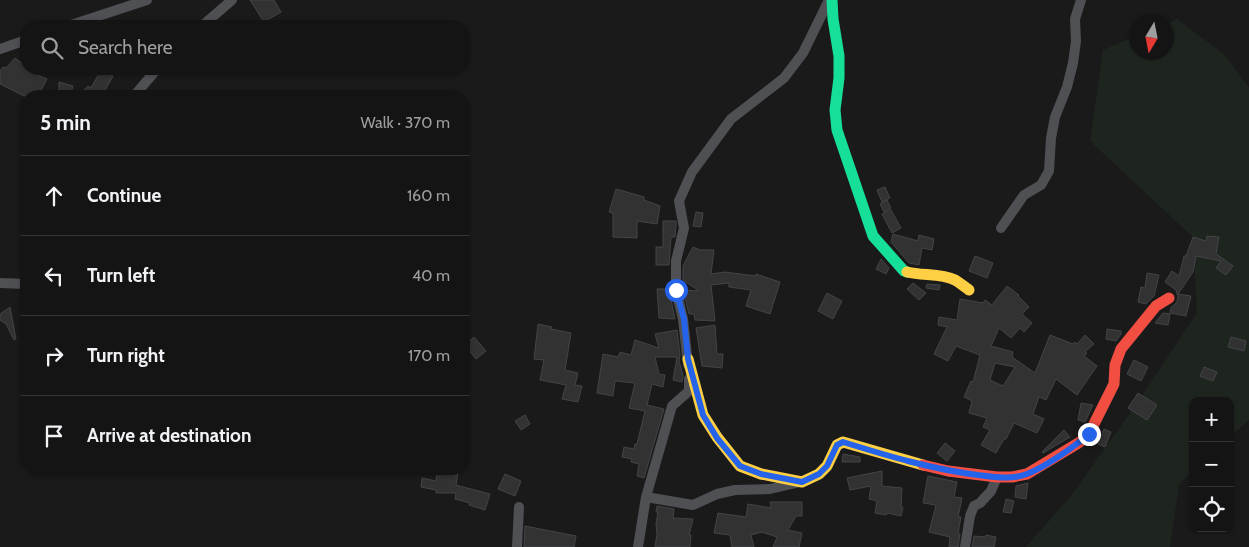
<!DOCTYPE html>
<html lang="en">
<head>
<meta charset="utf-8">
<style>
  body { margin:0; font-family:Cabin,sans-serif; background:#212122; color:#f1f3f6 }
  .controls { position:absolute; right:15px; bottom:15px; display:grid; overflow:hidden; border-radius:10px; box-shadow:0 1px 4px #0004 }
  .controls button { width:45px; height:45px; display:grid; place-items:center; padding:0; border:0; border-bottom:1px solid #333334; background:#141414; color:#f1f3f6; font:25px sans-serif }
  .compass { position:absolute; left:1129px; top:15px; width:45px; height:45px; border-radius:50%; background:#141414; box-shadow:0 1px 4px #0004; rotate:190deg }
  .stop { position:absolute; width:15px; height:15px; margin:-11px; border:4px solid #2563eb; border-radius:50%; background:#fff }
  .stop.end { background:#2563eb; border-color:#fff; box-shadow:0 1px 5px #0008 }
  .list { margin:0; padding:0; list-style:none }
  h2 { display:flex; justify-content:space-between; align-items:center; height:65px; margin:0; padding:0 20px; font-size:21px }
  h2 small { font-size:16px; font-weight:400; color:#9d9ea0 }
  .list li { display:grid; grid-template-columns:32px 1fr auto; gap:15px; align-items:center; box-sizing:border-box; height:80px; padding:0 20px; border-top:1px solid #333334 }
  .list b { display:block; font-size:19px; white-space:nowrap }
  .list em { font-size:16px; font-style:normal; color:#9d9ea0 }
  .icon { flex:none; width:28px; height:28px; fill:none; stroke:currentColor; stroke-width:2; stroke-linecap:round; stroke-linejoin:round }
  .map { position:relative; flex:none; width:1249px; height:547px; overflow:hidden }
  .search { position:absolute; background:#141414; box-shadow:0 1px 4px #0004; left:20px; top:20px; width:450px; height:55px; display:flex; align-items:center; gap:12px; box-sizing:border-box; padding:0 18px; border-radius:20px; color:#9d9ea0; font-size:19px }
  .panel { position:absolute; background:#141414; box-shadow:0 1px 4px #0004; left:20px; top:90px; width:450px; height:385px; border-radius:20px }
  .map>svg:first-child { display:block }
  .green { fill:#1e251f }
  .building { fill:#323233; stroke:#434447; fill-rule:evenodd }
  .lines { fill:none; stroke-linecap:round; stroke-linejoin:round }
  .street { stroke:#4e5054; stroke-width:10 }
  .fast { stroke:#16e098; stroke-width:11 }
  .slow { stroke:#ffcf43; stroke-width:11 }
  .jam { stroke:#f24e42; stroke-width:11 }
  .route { stroke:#2563eb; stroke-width:6 }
</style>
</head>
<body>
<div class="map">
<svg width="1249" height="547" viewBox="0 0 1249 547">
  <rect width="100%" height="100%" fill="#1a1a1b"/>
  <path class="green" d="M1177 19 1225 55 1249 88V420L1230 437V401H1193V471L1179 484 1170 547H1026L1071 496 1140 399 1197 313 1193 237 1090 141 1103 50 1136 36V52H1166L1167 24Z"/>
  <path class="building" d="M250 0H274L281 12 264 22Z
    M15 58 26 66 28 71 47 79 38 96H24L0 84V71L3 67 6 68Z
    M101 70 113 76 103 94 100 96H79L88 86 91 88Z
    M59 82 73 86 70 96 59 93Z
    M885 187 890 198 882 202 877 190Z
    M616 189 644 197V200L660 206 657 224 637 221V238L613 237V213L609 212Z
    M887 200 891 208 884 212 880 204Z
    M891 210 901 228 892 233 882 214Z
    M696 212 703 213 701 227 693 226Z
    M663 221H676V225L675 237H671L669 265H656V247H663Z
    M893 234 918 241 919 235 934 239 932 250 922 248 919 265 909 263 891 242Z
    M1207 236 1219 237 1216 254 1233 266 1226 275 1216 268 1221 261 1196 256 1193 272 1178 294 1191 296 1186 316 1170 313 1171 308 1177 302 1178 297 1176 290 1165 282 1172 271 1179 276 1184 256H1186L1193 237 1206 241Z
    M693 247 700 250H714L711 274 725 272 756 276V274L780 282 770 314 746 306 751 290 729 287V283L711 285 715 321 695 320 694 314H689L683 290 699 291 683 280V266Z
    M975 256 993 263 987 278 969 271Z
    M881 259 889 268 886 274 876 269Z
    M1147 273 1159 275 1154 296 1146 304 1138 302 1141 287 1145 288Z
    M913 283 926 293 919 300 907 289Z
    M927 284 940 285 939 290 926 288Z
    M1007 286 1019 295 1018 296 1029 307 1022 314 1032 323 1024 332 1020 328 1011 338 999 328 991 346 1013 352 1012 357 1035 373 1050 335 1073 344 1075 342 1077 344 1085 335 1094 344 1085 352 1087 353 1084 356 1097 366 1077 395 1056 379 1046 400 1039 397 1033 414 1044 419 1037 433 1014 423 1006 439H1004L996 453 981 445 990 430 983 427 987 418 969 413 972 401 964 397 971 381 973 382 980 355 956 346 948 361 934 354 947 327 938 325 939 317 957 320 960 299 983 303 985 300 992 305ZM995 363 1015 367 1003 386 990 380Z
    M657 289H668V292L669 290 675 319 659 318Z
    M827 293 842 301 833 319 818 311Z
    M10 307 16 339 14 340 6 324 0 320V314Z
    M1163 313 1170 314 1168 325 1155 323Z
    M538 324 552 327 551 329 571 333 565 370 578 373 575 385 582 386 578 402 562 399 566 385 540 380 544 360 534 359Z
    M715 325 717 354H723L722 368 702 366 696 328Z
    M1107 329 1121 331V334L1116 341 1106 339Z
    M677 330 680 355 679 361 683 376 682 382 673 380 677 357H655L659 374 665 375 663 387 652 384 647 405 664 409 644 478 637 476 639 464 631 462 632 459 622 457 624 447 634 449 635 444H637L645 411 629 408 635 383 615 381 613 396 597 393 603 354 618 357 620 352 631 355 635 340 659 348 655 334Z
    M474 337 486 351 476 359 465 345Z
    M1231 337 1246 341 1244 351 1228 347Z
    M1134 360 1148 367 1141 381 1127 374Z
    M1204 367 1217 372 1213 381 1200 376Z
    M1138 393 1157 405 1147 420 1128 408Z
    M1081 403 1093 405 1085 422 1078 420Z
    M525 415 530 424 521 430 515 421Z
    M1104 429 1111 432 1105 447 1098 444Z
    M1064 430 1070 437 1043 453 1042 452Z
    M945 443 955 451 947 461 937 453Z
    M843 454 860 457V462H842Z
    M437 469 458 473 456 485 490 494 485 510 469 505 470 503 455 499 456 493H436V490L421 487 422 478 436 481Z
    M882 471V486L902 488 901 507H903L901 516 887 513 886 515 875 513 877 501 869 499 871 486 850 490 847 478Z
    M505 474 521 481 515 496 498 489Z
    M928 476 957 482 954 497 962 498 958 517H961L958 533 960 534 958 547H949L950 537 929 532 936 505 923 503Z
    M1028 483 1026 499 1015 497 1016 486Z
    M1006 499 1014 501 1011 513 1003 512Z
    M770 502H802V516H796L788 530 802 533 799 547H773L777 537 762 532 751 535 754 547H732L730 535 714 533 718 513 746 517 748 504 771 508Z
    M657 506 674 509 673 518 693 519 689 535H691L690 547H655L657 534 656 524 658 512H656Z
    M525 526 576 536 574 547H524Z
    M986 535 996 537 994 547H972L974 536 985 537Z"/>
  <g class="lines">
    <path class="street" d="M68 26 147 0
      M202 26 232 0
      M0 49 26 40
      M134 96 157 69
      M1001 228 1024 195 1041 185 1049 171 1051 138 1055 117 1067 87 1073 63 1076 41 1075 19 1081 0
      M0 283 26 284
      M688 365 683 319 676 290V261L684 228 679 201 692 172 731 119 784 78 803 53 829 0
      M646 497 693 505 717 494 735 490 770 489 796 483
      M517 547 519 507
      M638 547 646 497 672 406 689 391V379
      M965 547 970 516 974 506 980 503 991 491 997 477"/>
    <path class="fast" d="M832 0 833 19 839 56V78L835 110 837 130 873 236 904 271 907 272"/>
    <path class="slow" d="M907 272C923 276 941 273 955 280 960 283 965 287 969 290
      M688 359 703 415 717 437 740 466 761 474 802 482 819 474 827 466 837 445 843 442 923 465"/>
    <path class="jam" d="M923 465 948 471 997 477H1012L1027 474 1080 442 1089 434 1114 384 1115 365 1121 349 1156 306 1169 298"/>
  </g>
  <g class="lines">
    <path class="route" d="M676 290 684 319 688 359 703 415 717 438 740 466 761 474 802 482 819 474 827 466 837 445 843 442C888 456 931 469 978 475 994 477 1012 480 1027 474 1045 467 1074 447 1089 434"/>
  </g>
</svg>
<div class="controls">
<button>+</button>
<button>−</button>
<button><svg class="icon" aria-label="locate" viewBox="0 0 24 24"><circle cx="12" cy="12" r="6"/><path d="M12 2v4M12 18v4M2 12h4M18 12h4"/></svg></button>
</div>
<svg class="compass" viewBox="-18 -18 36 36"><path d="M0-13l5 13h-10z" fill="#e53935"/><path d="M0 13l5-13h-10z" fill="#9d9ea0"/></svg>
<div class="stop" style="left:676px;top:290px"></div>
<div class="stop end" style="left:1089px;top:434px"></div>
<div class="search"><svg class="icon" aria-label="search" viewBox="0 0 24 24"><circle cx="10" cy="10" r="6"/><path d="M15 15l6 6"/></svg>Search here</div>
<section class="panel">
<h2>5 min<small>Walk · 370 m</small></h2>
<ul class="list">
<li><svg class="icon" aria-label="ahead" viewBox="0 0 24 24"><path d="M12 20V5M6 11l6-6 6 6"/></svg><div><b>Continue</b></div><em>160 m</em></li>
<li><svg class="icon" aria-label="left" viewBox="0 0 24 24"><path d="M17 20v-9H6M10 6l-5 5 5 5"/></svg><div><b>Turn left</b></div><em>40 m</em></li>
<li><svg class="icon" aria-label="right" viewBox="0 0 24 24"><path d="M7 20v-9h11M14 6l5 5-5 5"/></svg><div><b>Turn right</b></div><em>170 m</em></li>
<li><svg class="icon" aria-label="arrive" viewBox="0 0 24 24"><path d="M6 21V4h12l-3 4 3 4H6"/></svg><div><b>Arrive at destination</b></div></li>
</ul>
</section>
</div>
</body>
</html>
